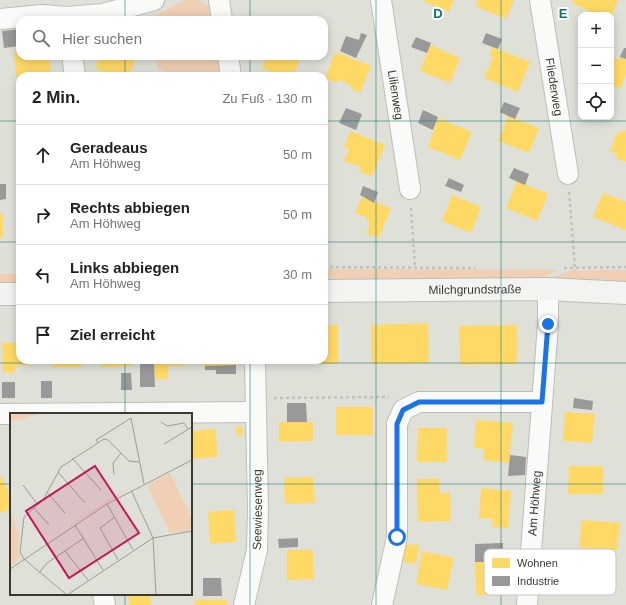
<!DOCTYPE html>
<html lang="de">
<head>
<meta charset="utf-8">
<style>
  body { margin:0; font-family:Arial,sans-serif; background:#f6f6f6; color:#222 }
  .controls { position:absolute; right:12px; top:12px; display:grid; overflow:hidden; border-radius:8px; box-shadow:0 2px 10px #0003 }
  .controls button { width:36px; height:36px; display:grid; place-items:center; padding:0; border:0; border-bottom:1px solid #e0e0e0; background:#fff; color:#222; font:20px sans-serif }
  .stop { position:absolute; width:12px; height:12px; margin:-9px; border:3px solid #1a73e8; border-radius:50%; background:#fff }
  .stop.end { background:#1a73e8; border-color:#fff; box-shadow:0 1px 4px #0008 }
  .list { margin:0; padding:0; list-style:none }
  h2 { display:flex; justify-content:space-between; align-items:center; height:52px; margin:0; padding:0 16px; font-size:17px }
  h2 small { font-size:13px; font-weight:400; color:#767676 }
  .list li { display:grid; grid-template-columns:26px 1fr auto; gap:12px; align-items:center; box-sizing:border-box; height:60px; padding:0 16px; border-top:1px solid #e0e0e0 }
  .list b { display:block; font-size:15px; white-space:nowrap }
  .list p { margin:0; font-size:13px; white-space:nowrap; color:#767676 }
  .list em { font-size:13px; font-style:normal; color:#767676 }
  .icon { flex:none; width:22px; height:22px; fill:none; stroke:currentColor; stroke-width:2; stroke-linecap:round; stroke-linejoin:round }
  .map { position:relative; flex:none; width:626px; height:605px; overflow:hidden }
  .search { position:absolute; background:#fff; box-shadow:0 2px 10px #0003; left:16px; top:16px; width:312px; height:44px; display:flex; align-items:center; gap:10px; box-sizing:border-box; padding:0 14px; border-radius:12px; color:#767676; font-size:15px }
  .panel { position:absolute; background:#fff; box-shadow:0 2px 10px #0003; left:16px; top:72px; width:312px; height:292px; border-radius:12px }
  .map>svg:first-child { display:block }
  .green { fill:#f0cfb4 }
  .homes { fill:#ffd966 }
  .industry { fill:#999 }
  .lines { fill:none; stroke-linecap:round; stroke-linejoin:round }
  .street-casing { stroke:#bebeb8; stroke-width:22 }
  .secondary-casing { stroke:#bebeb8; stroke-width:24 }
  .path { stroke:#c1c1be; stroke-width:2.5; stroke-dasharray:3 3; stroke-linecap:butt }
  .street { stroke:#fafaf9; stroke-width:20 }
  .secondary { stroke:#f3f4f2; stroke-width:22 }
  .route { stroke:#1a73e8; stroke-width:5 }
  .grid { fill:none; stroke:#0f766e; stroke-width:1; stroke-opacity:0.55 }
  .labels { text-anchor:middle; stroke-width:4; stroke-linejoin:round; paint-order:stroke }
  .street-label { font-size:12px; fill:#393934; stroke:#fff }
  .inset-road { fill:none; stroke:#9d9d96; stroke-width:1 }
  .view { fill:#c2185b; fill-opacity:0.15; stroke:#c2185b; stroke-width:2 }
  .inset-edge { fill:none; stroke:#393934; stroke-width:2 }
  .key { fill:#fff; stroke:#c4c4c2; stroke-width:1 }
  .key-label { font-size:11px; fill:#393934 }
  .grid-label { font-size:13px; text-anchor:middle; font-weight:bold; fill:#0f766e; stroke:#fff; stroke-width:4; stroke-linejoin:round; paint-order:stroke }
</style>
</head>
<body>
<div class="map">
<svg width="626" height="605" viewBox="0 0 626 605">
  <rect width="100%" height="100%" fill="#dfe0d8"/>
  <path class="green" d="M185 0C207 0 205 2 217 20H150V18Z
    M156 56H223L225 76H178L158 69Z
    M324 269 559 270 537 280H324Z
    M573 270H626V282L547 279Z
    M0 274H20V283H0Z"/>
  <path class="homes" d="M421 0H454L449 12Z
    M478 0H514L506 19 475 6Z
    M573 0H618L612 15H597L572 3Z
    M430 45 460 58 450 83 420 71Z
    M492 47 530 62 518 92 484 78 493 57 489 56Z
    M20 51V56H49L51 76H20V80L17 81 14 52Z
    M335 52 371 66 360 93 350 88 351 85 338 80 337 83 325 78Z
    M611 53 615 55 614 58 619 60 620 57 626 59V75L620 89 611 85Z
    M100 56H132L136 58 129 76H115L95 68Z
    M267 56H301L293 76H281L262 68Z
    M508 116 539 128 529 153 498 141Z
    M438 118 472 132 460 160 428 147Z
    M622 130 626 131V162L615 158 617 154 610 151 617 132 621 133Z
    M350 131 385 145 372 177 359 171 361 167 344 161 349 149 344 147Z
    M517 181 548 194 537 221 506 208Z
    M603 193 626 202V230L593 217Z
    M452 195 481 207 471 233 442 221Z
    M362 197 391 208 379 238 366 233 370 223 366 221 368 218 355 213Z
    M0 214H3V238H0Z
    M428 323 429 363 372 364 371 325Z
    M324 325H338V364H279V360H324Z
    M517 325V364L460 365 459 326Z
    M2 343H20V360H30V365H15V373L3 372Z
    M53 360H81V367H53Z
    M101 360H131V366L102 367Z
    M154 360H182L183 366H168V379H155Z
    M204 360H236V365L204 366Z
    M336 407H373V435H336Z
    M565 412 595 414 592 443 563 441Z
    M476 420 513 423 509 463 483 460 484 449 474 448Z
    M279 422H313V441L279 442Z
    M236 426H242V435H236Z
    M418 428H447V462H417Z
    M215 429 218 457 193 459 191 431Z
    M569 466H603V494H568Z
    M0 477H2L11 498V509L0 513Z
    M313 477 315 503 285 504 284 478Z
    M417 479H439L440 493H450L451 521 418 522Z
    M481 488 511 491 508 528 492 527 493 519 479 518Z
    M234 510 236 542 210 544 208 512Z
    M582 520 620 523 617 550 579 547Z
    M403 544 419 545 416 564 401 561Z
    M287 550H313L314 579 287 580Z
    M422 551 454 558 447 590 416 584Z
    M475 562H503V595H476Z
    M128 594H150L151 605H129Z
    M195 600H227V605H195Z"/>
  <path class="industry" d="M20 29V46L4 48 2 31Z
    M361 33 367 35 356 58 340 51 346 36 359 40Z
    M486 33 502 39 498 49 482 43Z
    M416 37 431 43 427 53 411 47Z
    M624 48H626V59L620 57Z
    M504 102 520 108 515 119 500 112Z
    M346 108 362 114 356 130 339 123Z
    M423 110 438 117 433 130 418 123Z
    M514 168 529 174 525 185 509 178Z
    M449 178 464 185 461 192 445 186Z
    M0 184H6V199L0 200Z
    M363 186 378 192 374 203 360 195Z
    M140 362H154L155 387H140Z
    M236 365V374H216V370H205V366Z
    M121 373H131L132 390H121Z
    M41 381H52V398H41Z
    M2 382H15V398H2Z
    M574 398 593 401 592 410 573 408Z
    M287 403H306L307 422H287Z
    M510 455 526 457 525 475 508 476Z
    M298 538V547L279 548 278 539Z
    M503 543V562H475V544Z
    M203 578H221L222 596H203Z"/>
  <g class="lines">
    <g class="street-casing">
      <g id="street">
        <path d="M219 0 222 20"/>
        <path id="s1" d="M381 0 410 189"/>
        <path id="s2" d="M540 0 568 174"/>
        <path d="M0 19 42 15 67 17 103 14 154 0"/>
        <path d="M72 56 75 76"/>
        <path d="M228 56 231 76"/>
        <path d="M0 414 256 412"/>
        <path d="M103 594 105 605"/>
        <path id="s3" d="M244 605 257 550 258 509 255 360"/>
        <path d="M382 605 397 537V424L403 410 419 402H542"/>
        <path id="s4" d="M527 605 548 324V289"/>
      </g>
    </g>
    <g class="secondary-casing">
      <g id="secondary">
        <path id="s5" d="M324 291 548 289 626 293"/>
        <path d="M0 294H20"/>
      </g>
    </g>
    <path class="path" d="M569 192 575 267
      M411 208 415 267
      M324 267 475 268
      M564 268 626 267
      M274 398 389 397"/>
    <use href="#street" class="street"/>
    <use href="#secondary" class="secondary"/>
  </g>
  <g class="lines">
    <path class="route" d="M397 537V424L403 410 419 402H542L548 324"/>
  </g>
  <path class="grid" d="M125 0V20M250 0V20M376 0V605M501 0V605M125 56V76M250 56V76M0 121H20M324 121H626M0 242H20M324 242H626M125 360V414M250 360V605M0 363H626M0 484H11M191 484H626M125 594V605"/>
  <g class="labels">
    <g class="street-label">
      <text dy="4" stroke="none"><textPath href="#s2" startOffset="88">Fliederweg</textPath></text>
      <text dy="4" stroke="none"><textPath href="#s1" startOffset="96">Lilienweg</textPath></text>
      <text dy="4" stroke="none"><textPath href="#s5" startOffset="151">Milchgrundstraße</textPath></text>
      <text dy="4" stroke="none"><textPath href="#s4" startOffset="102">Am Höhweg</textPath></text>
      <text dy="4" stroke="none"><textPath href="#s3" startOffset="97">Seewiesenweg</textPath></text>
    </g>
  </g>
  <g transform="translate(10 413)">
    <rect width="182" height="182" fill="#dfe0d8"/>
    <path d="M0 0H33L0 9ZM160 60 182 105V115L173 119 160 120 137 72ZM118 76 64 111 63 110 106 82ZM0 96 9 122 8 138 10 144 0 154Z" fill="#f0cfb4"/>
    <path class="inset-road" d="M151 9 157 13 174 10 178 16M88 30 86 27 121 5 134 71M154 31 182 14M62 45 91 77M48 59 75 90M104 62 103 50 111 40M13 72 28 92M121 77 143 125 146 182M37 79 55 100M97 91 123 137M24 95 39 112M105 104 90 115 108 147M65 112 93 157M55 138 78 167M0 156 97 91 182 47M29 160 37 150 74 125M57 182 14 146 10 139 14 104 33 87 51 54 94 26 98 27 119 48 129 49M57 182 143 125 182 118"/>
    <path class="view" d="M85 53 129 120 59 165 16 98Z"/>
    <rect width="182" height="182" class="inset-edge"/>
  </g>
  <rect x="484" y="549" width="132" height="46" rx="6" class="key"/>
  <rect x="492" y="558" width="18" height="10" fill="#ffd966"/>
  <rect x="492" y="576" width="18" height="10" fill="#999"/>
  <g class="key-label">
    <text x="517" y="567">Wohnen</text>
    <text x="517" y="585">Industrie</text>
  </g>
  <g class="grid-label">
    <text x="438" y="18">D</text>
    <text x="563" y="18">E</text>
  </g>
</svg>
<div class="controls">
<button>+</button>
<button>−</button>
<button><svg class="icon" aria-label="locate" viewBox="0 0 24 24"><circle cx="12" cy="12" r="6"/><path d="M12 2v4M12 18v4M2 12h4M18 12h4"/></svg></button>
</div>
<div class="stop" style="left:397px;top:537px"></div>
<div class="stop end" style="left:548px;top:324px"></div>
<div class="search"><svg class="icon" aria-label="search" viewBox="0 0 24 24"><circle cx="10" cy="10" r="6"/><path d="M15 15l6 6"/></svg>Hier suchen</div>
<section class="panel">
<h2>2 Min.<small>Zu Fuß · 130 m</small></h2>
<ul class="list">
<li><svg class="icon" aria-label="ahead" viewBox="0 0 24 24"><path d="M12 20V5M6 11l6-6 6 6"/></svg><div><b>Geradeaus</b><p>Am Höhweg</p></div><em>50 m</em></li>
<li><svg class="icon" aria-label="right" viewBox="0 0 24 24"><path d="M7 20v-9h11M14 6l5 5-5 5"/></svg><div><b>Rechts abbiegen</b><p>Am Höhweg</p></div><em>50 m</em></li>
<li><svg class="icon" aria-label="left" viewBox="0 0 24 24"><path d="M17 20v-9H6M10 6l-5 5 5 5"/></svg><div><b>Links abbiegen</b><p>Am Höhweg</p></div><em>30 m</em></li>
<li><svg class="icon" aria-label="arrive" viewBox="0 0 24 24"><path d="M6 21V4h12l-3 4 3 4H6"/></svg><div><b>Ziel erreicht</b></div></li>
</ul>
</section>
</div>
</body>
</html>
